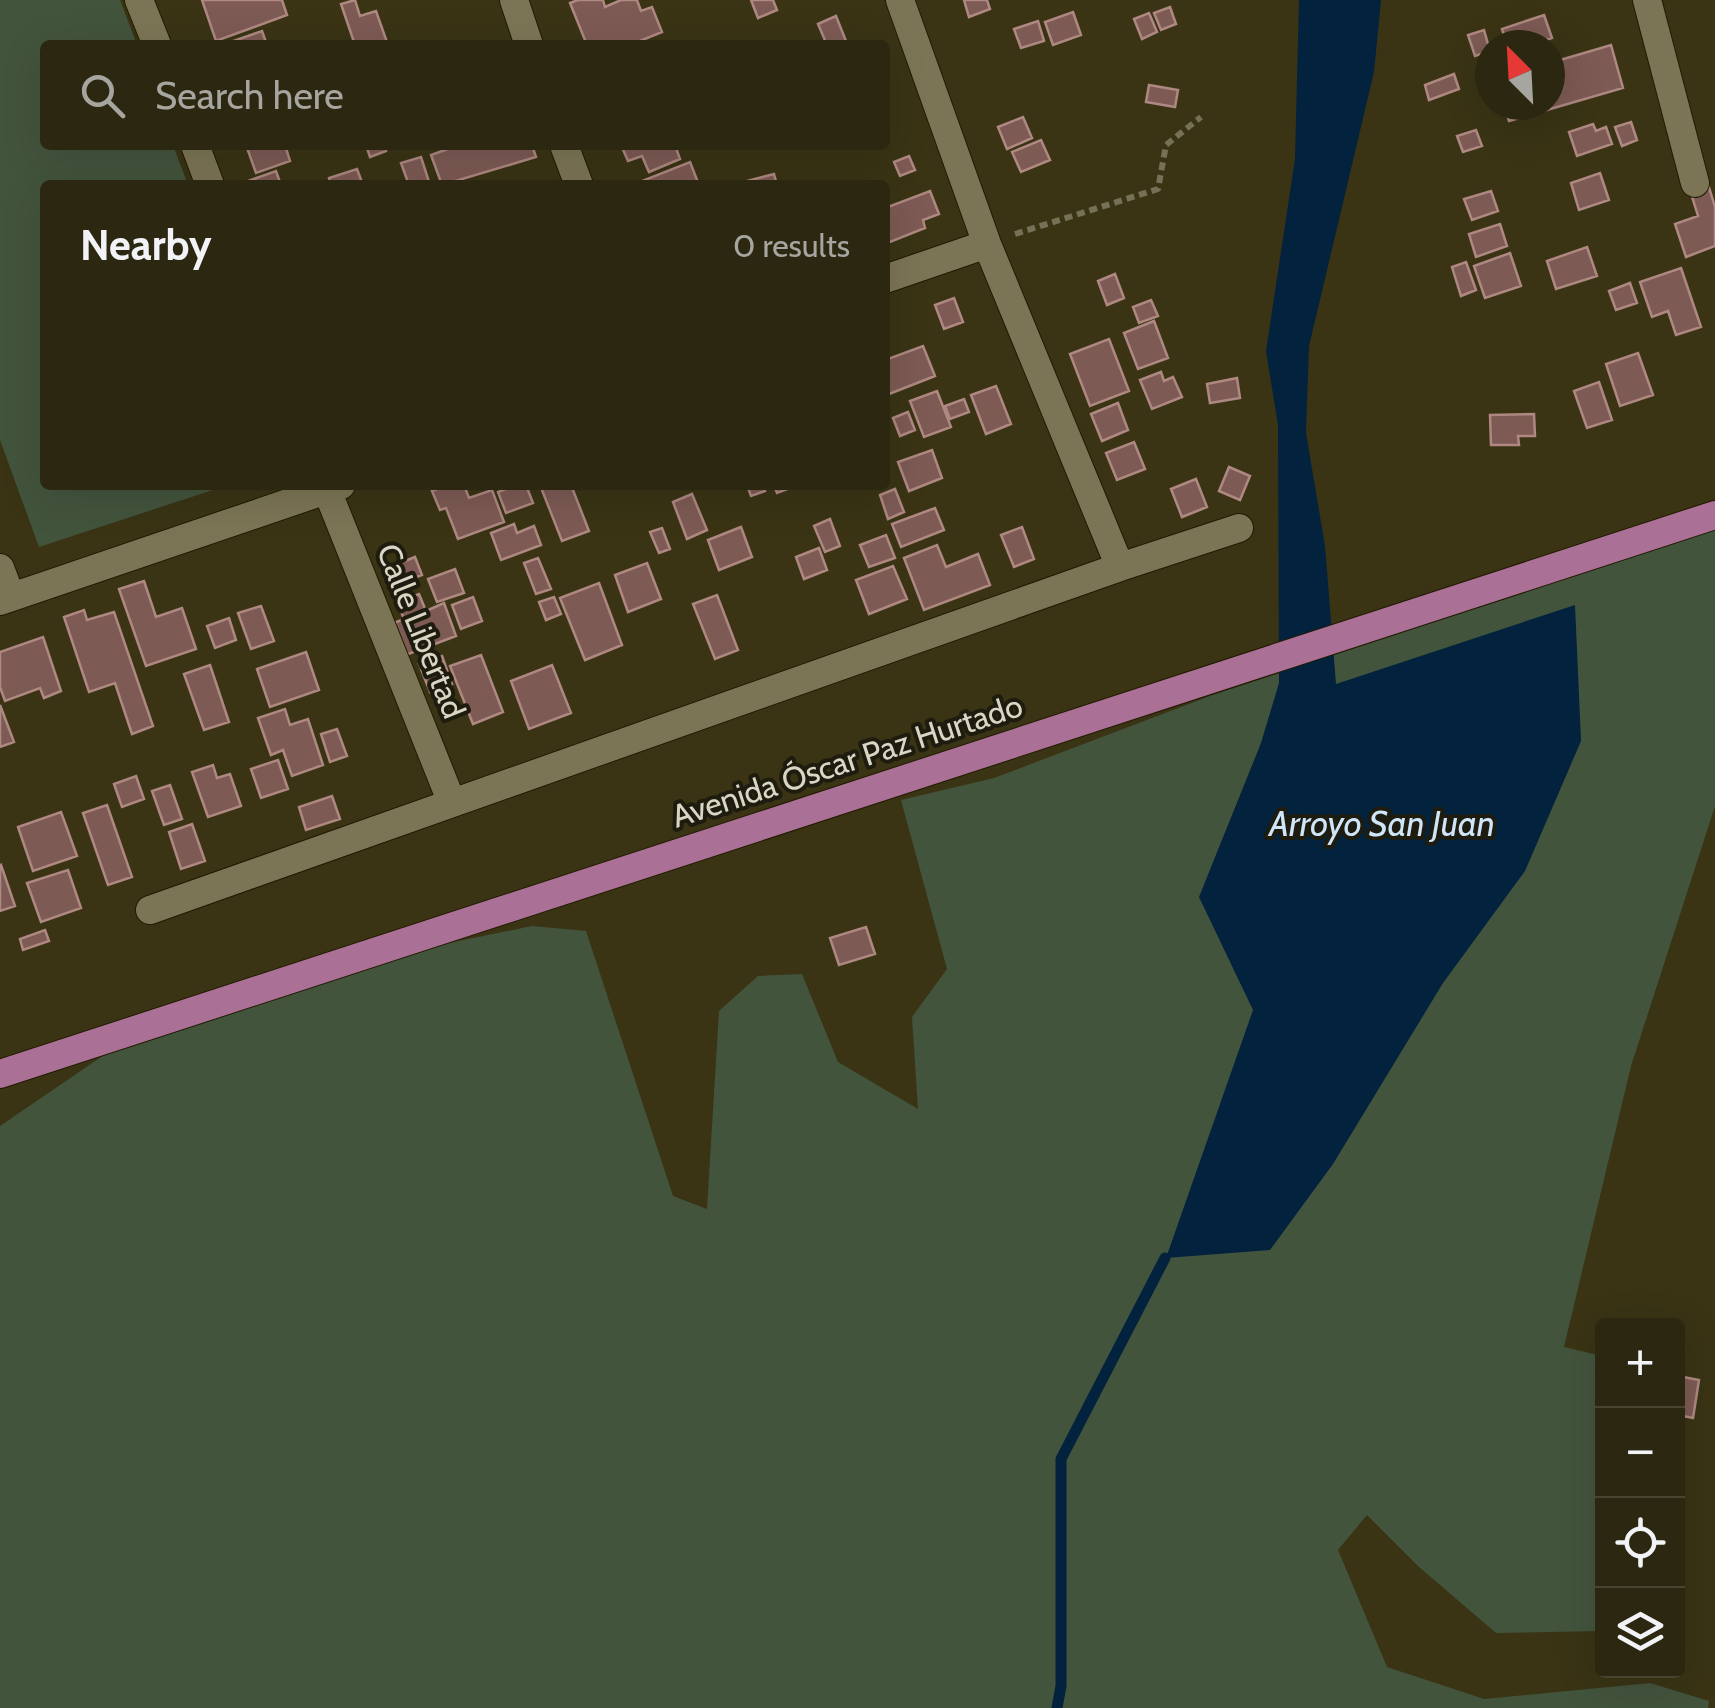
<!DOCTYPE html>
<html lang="en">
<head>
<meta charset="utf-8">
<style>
  body { margin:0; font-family:Cabin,sans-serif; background:#342f19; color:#f1f3f6 }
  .controls { position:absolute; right:30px; bottom:30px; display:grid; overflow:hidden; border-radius:10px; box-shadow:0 10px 40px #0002 }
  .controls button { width:90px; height:90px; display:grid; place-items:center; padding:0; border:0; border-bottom:2px solid #484430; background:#2c2710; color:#f1f3f6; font:50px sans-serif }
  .compass { position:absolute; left:1475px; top:30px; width:90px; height:90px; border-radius:50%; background:#2c2710; box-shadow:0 10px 40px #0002; rotate:336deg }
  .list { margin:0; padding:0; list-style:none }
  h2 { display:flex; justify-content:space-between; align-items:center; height:130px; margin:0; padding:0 40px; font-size:42px }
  h2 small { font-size:32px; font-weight:400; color:#a6a59f }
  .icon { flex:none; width:55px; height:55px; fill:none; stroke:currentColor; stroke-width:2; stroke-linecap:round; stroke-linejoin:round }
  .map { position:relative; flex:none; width:1715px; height:1708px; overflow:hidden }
  .search { position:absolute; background:#2c2710; box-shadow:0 10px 40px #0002; left:40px; top:40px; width:850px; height:110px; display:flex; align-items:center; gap:25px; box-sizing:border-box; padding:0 35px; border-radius:10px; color:#a6a59f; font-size:38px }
  .panel { position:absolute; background:#2c2710; box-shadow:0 10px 40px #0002; left:40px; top:180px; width:850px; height:310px; border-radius:10px }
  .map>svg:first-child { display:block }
  .green { fill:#43543d }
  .water { fill:#02223d }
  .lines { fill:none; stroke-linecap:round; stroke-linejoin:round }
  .stream { stroke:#02223d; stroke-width:11 }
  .building { fill:#7d5a54; stroke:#ae8881; stroke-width:2.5 }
  .minor-casing { stroke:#211b00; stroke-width:30 }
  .primary-casing { stroke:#211b00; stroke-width:30 }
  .path { stroke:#757056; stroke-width:6; stroke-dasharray:8 5; stroke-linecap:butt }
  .minor { stroke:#7c7555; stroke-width:28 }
  .primary { stroke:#aa7095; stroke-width:28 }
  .labels { text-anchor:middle; stroke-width:8; stroke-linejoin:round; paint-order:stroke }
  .street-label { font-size:32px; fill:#dad6c5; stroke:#1e1c0e }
  .water-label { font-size:35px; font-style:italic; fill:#cfe5fa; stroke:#1e1c0e }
</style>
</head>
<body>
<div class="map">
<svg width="1715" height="1708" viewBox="0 0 1715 1708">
  <rect width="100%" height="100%" fill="#3a3415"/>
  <path class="green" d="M0 0H120L137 45H45V145H173L188 185H45V485H228L39 547 0 440Z
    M1715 529V806L1631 1066 1564 1347 1602 1356V1631L1496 1633 1419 1567 1367 1515 1338 1550 1387 1667 1484 1699 1650 1683 1709 1701 1708 1708H0V1126L104 1055 395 954 532 926 586 931 673 1196 707 1209 719 1011 758 976 802 974 838 1062 918 1109 912 1017 947 969 901 800 994 778 1210 696Z"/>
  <path class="water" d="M1299 0H1381L1374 72 1309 346 1306 433 1325 546 1336 684 1575 605 1581 741 1525 871 1443 983 1333 1164 1270 1250 1166 1258 1253 1010 1199 897 1261 743 1279 683 1278 425 1266 351 1295 159Z"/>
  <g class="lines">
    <path class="stream" d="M1057 1708 1061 1686V1459L1165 1258"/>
  </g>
  <path class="building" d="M202 0H282L287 15 216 41Z
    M355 0 360 16 376 11 388 45H355L341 4Z
    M578 0H603L605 7 621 0H637L641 11 652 7 662 32 630 45H587L570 3Z
    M751 0H773L777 10 758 18Z
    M964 0H987L990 9 969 17Z
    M1170 7 1176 24 1161 30 1154 13Z
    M1073 12 1081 35 1053 45 1045 22Z
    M1149 13 1157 32 1142 39 1134 19Z
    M1544 15 1552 38 1532 45H1507L1502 29Z
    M836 16 846 41 827 45 818 24Z
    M1038 21 1044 41 1021 48 1014 29Z
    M1484 30 1490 51 1475 56 1468 35Z
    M262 31 267 45H222Z
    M1611 45 1623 88 1509 121 1504 105H1550V63Z
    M1454 74 1459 89 1429 100 1425 85Z
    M1149 85 1178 90 1175 107 1146 102Z
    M1023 117 1032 138 1007 149 998 127Z
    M1631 122 1637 140 1622 146 1615 127Z
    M1593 124 1596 131 1606 127 1612 144 1577 156 1569 132Z
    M1476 130 1482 146 1463 152 1457 136Z
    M1041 140 1050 160 1021 172 1012 152Z
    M246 145H285L290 161 256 173Z
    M366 145H384L386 151 370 157Z
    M459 145H532L536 157 442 185 431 155Z
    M621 145H675L680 159 649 172 642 156 628 161Z
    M909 156 915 170 900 176 894 162Z
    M421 157 430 185H409L401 163Z
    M690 162 699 185H637V183Z
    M357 169 363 185H331L329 178Z
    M276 171 281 185H249L248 181Z
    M1600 173 1609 200 1579 210 1571 183Z
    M774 174 777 185H732Z
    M1708 184 1715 207V246L1686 257 1675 224 1698 216 1690 190Z
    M930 191 939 214 923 220 925 228 885 244V208Z
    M1491 191 1498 211 1472 220 1464 199Z
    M1500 224 1507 246 1476 257 1469 234Z
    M1587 247 1597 276 1556 289 1547 261Z
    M1510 253 1521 286 1485 298 1474 266Z
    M1466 262 1476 290 1461 296 1452 267Z
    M1681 268 1701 327 1676 335 1668 311 1652 317 1640 282Z
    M1115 274 1124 298 1107 305 1098 281Z
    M1630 283 1637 303 1616 310 1609 291Z
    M954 298 963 322 944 329 935 305Z
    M1151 300 1158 316 1139 323 1133 307Z
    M1154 321 1168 358 1138 369 1124 333Z
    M1109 339 1129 391 1090 406 1070 354Z
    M923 346 935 376 889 394 885 382V360Z
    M1638 353 1653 395 1620 406 1606 364Z
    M1161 372 1164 381 1173 377 1182 397 1152 409 1140 380Z
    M1237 378 1240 398 1210 403 1207 384Z
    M1599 382 1612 420 1587 428 1574 391Z
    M996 386 1011 424 986 434 971 395Z
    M937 391 951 427 924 437 910 401Z
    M964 399 969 412 950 419 945 406Z
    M1118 403 1128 430 1102 441 1091 414Z
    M908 412 915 430 900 436 893 418Z
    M1534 414 1535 436H1518L1519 445H1491L1490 415Z
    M1134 442 1145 469 1117 480 1106 453Z
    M932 450 942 478 909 491 898 462Z
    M1229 467 1250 476 1240 500 1219 491Z
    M1196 479 1207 507 1182 517 1171 489Z
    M448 485H464L469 498 492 490 504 522 458 539 446 508 440 510 432 491Z
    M516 485H526L533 503 506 513 498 492Z
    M540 485H571L589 531 562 541Z
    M747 485H763L765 491 751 496Z
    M774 485H798L777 493Z
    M895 489 904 512 888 519 880 495Z
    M692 494 707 530 687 539 673 502Z
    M935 508 944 530 901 547 892 524Z
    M830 519 840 546 825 552 814 526Z
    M514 524 517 533 534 526 541 545 501 560 491 533Z
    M741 527 752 557 719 570 708 540Z
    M1022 527 1034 559 1014 567 1001 535Z
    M662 528 670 549 659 553 650 532Z
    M886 535 895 558 869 567 860 545Z
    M937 545 946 567 978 554 990 585 924 610 904 558Z
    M819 548 827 570 804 579 796 557Z
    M415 557 422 575 389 587 383 570Z
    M538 558 551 589 536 594 524 563Z
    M647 563 661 599 628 612 615 575Z
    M893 566 907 599 869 614 856 580Z
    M455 569 464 593 437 602 428 579Z
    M144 581 156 617 182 608 196 649 146 666 119 589Z
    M599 583 622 645 585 660 560 598Z
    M419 594 426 611 444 603 456 636 406 655 394 623 404 619 397 602Z
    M717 595 738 650 715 659 693 604Z
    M473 597 482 621 461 629 452 605Z
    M554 597 561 614 546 620 539 602Z
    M261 606 274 641 251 649 238 613Z
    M84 610 87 620 114 612 153 726 132 734 115 683 89 692 64 617Z
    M229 618 236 640 215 648 207 626Z
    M43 637 61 691 44 698 40 688 5 701 0 687V652Z
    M306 652 319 690 270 707 257 669Z
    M481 655 503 712 473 724 450 666Z
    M442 656 452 684 430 692 419 664Z
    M210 665 229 722 204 730 184 674Z
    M552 665 571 713 529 729 511 681Z
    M0 705 14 742 0 747Z
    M285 709 290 725 308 719 323 765 292 776 283 750 271 755 258 718Z
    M337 729 347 756 330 762 321 734Z
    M278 760 288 789 261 798 251 769Z
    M213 765 217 778 230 774 241 806 208 817 192 772Z
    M136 776 144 799 122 807 114 784Z
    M170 785 182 819 164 825 152 791Z
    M332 796 340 819 306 830 299 807Z
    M107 805 132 877 108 885 83 813Z
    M61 812 77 856 33 871 18 827Z
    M192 824 205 861 181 869 169 832Z
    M1 865 15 906 0 911V866Z
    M68 870 81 908 41 922 27 883Z
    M866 927 875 954 839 965 830 938Z
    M45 930 49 941 23 950 20 939Z
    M1678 1376 1699 1380 1693 1418 1678 1415Z"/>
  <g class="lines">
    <g class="minor-casing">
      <path id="minor" d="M139 0 157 45
        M514 0 529 45
        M900 0 987 244 1120 567
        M1647 0 1695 183
        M195 145 210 185
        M564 145 579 185
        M885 279 987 244
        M325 485 452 803
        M0 568 11 597
        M0 601 341 485
        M150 910 1120 567 1239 528"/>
    </g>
    <g class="primary-casing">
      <path id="primary" d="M0 1074 1715 515"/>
    </g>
    <path class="path" d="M1015 234 1158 189 1166 145 1201 117"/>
    <use href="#minor" class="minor"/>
    <use href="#primary" class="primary"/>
  </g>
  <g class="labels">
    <g class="street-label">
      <text transform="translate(421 631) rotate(68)" y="11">Calle Libertad</text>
      <text transform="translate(847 761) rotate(-18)" y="11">Avenida Óscar Paz Hurtado</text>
    </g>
    <g class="water-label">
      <text x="1382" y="836">Arroyo San Juan</text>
    </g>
  </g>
</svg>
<div class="controls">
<button>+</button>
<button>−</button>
<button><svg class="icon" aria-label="locate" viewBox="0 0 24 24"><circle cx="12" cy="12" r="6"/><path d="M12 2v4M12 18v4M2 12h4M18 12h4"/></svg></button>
<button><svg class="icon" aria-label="layers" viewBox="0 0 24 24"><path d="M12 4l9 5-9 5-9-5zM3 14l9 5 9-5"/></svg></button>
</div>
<svg class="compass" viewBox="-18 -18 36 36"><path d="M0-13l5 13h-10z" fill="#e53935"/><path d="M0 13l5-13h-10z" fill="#a6a59f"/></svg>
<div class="search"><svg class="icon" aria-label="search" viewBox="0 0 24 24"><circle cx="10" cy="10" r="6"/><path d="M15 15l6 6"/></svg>Search here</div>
<section class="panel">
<h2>Nearby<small>0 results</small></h2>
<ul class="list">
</ul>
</section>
</div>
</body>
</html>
